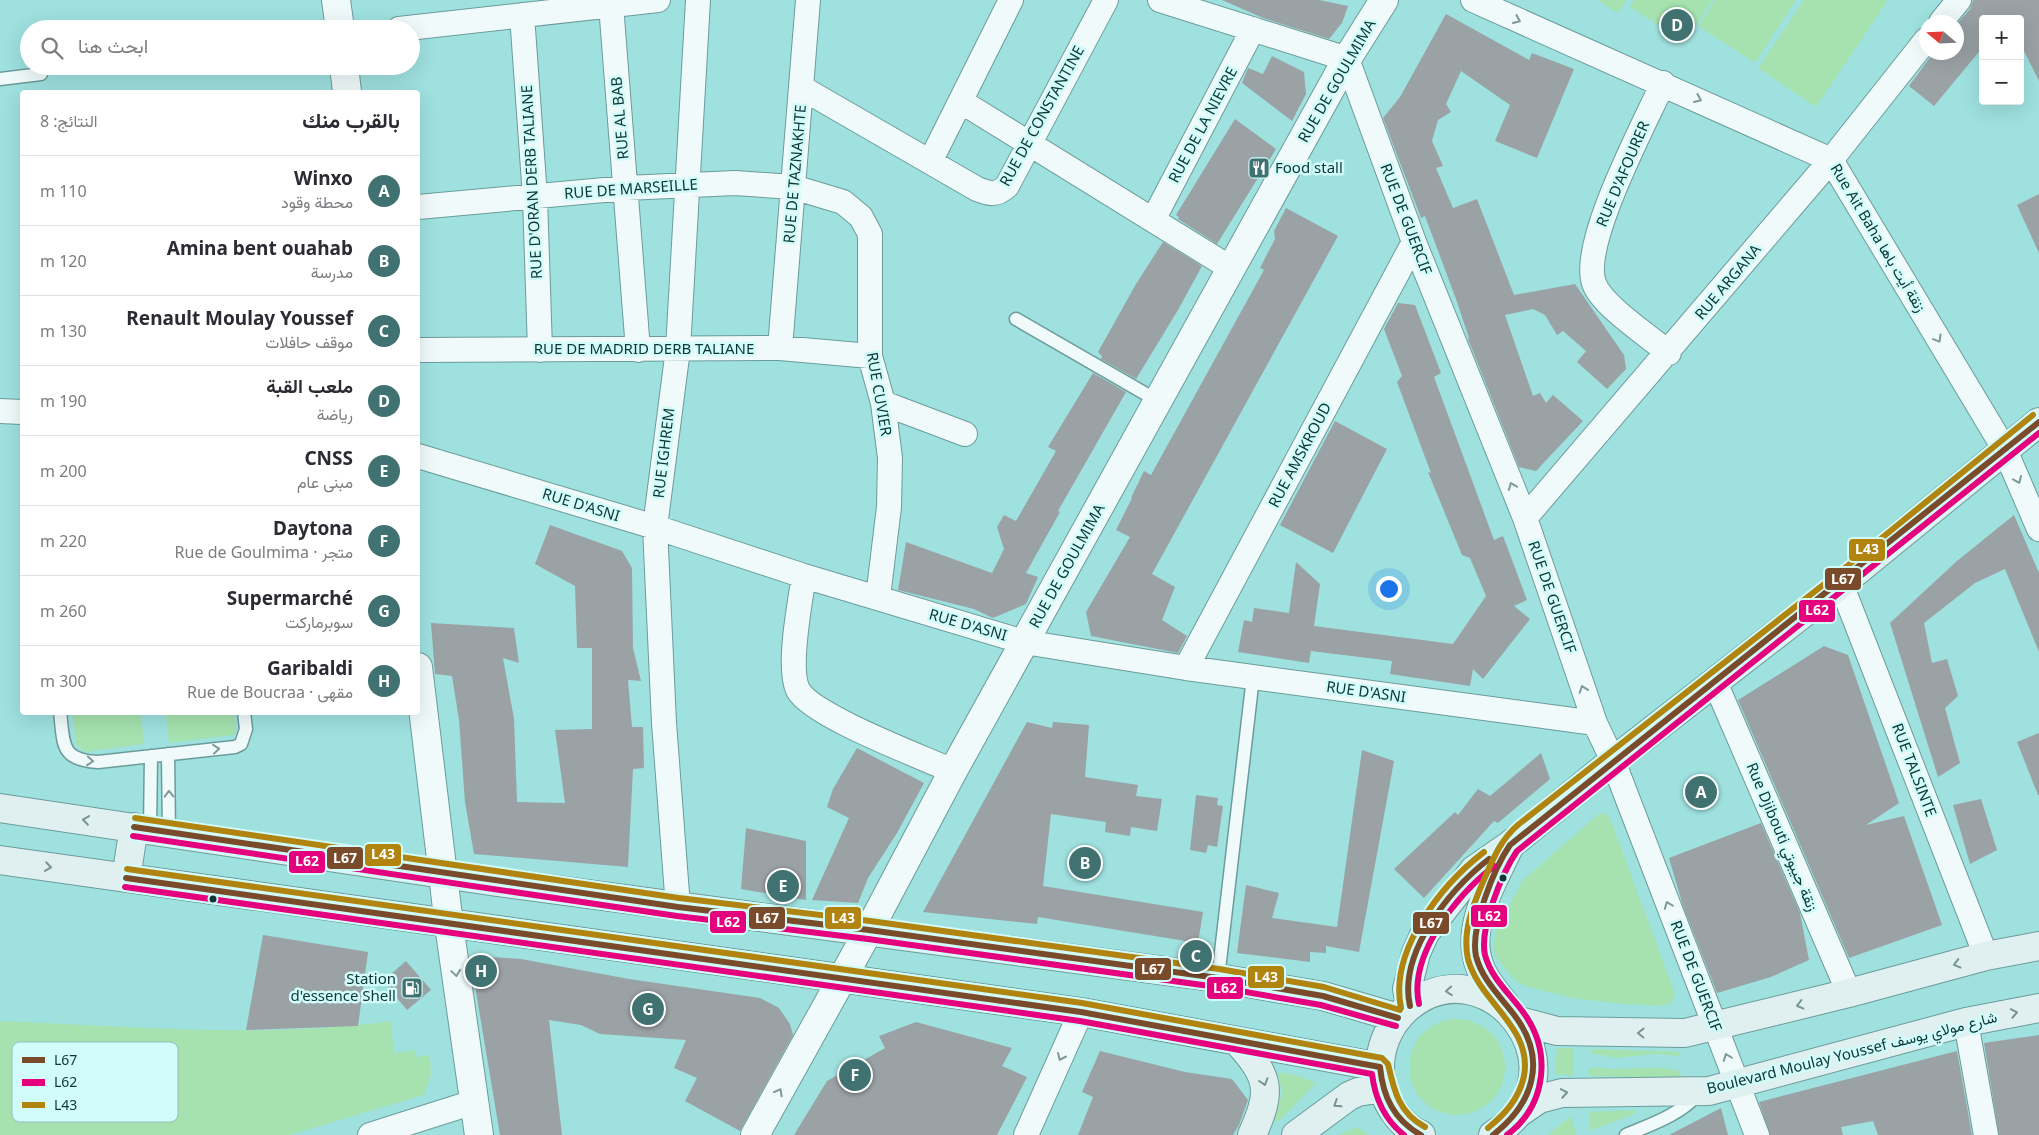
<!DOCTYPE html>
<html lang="ar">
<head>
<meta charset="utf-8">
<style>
  body { margin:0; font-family:"Noto Sans",Vazirmatn,sans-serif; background:#f2f2f3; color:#2b2b33; direction:rtl }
  .controls { position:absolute; right:15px; top:15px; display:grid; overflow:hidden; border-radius:5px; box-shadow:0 5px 20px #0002 }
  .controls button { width:45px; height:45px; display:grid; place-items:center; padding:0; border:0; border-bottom:1px solid #e1e1e2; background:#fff; color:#2b2b33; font:25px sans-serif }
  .compass { position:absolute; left:1919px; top:15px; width:45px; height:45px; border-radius:50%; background:#fff; box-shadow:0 5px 20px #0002; rotate:289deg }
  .you { position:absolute; left:1388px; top:588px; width:18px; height:18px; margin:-12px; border:4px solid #fff; border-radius:50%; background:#1a73e8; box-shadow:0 0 0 8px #1a73e833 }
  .badge { display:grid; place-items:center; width:32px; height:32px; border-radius:50%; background:#407271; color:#fff; font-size:16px; font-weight:700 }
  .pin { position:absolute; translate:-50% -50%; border:2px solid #fff; box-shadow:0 1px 5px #0006 }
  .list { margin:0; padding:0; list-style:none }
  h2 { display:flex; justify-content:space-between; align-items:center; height:65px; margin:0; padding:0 20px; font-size:21px }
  h2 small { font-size:16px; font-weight:400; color:#7c7c81 }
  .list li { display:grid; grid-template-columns:32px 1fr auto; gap:15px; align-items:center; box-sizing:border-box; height:70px; padding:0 20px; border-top:1px solid #e1e1e2 }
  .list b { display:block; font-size:19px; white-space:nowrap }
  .list p { margin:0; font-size:16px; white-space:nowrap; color:#7c7c81 }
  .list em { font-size:16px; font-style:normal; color:#7c7c81 }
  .icon { flex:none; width:28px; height:28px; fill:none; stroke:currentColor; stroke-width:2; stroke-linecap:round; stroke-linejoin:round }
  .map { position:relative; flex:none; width:2039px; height:1135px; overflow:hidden; direction:ltr }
  .search { position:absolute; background:#fff; box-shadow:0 5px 20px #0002; left:20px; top:20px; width:400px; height:55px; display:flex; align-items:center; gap:12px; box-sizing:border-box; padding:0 18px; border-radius:28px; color:#7c7c81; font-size:19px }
  .panel { position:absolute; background:#fff; box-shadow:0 5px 20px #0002; left:20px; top:90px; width:400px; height:625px; border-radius:5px; direction:rtl }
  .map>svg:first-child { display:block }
  .green { fill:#a5e2af }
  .building { fill:#9ba2a5 }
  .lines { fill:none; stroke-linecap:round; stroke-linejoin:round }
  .service-casing { stroke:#6b9c9b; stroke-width:15 }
  .minor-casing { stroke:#6b9c9b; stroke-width:26 }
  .tertiary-casing { stroke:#6b9c9b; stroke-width:30 }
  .secondary-casing { stroke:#6b9c9b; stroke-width:30 }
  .service { stroke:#f0fafa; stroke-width:12 }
  .minor { stroke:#f0fafa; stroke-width:24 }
  .tertiary { stroke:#f0fafa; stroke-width:28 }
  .secondary { stroke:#e0f0f0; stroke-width:28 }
  .bus-1-casing { stroke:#d1fcfa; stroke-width:10 }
  .bus-2-casing { stroke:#d1fcfa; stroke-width:10 }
  .bus-3-casing { stroke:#d1fcfa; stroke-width:10 }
  .bus-1 { stroke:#7a4b2a; stroke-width:6 }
  .bus-2 { stroke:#e5007d; stroke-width:6 }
  .bus-3 { stroke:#b18410; stroke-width:6 }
  .oneway { stroke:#7f9898 }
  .oneway2 { stroke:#779393 }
  .bus-dot { fill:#0e3636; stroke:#d1fcfa; stroke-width:2 }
  .labels { text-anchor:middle; stroke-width:5; stroke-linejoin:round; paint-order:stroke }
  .street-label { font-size:15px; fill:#0e3636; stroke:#d1fcfa }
  .poi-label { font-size:15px; fill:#0e3636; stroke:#d1fcfa; text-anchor:start }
  .key { fill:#d1fcfa; stroke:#96c1bf; stroke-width:1 }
  .key-label { font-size:14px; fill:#0e3636 }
  .line-badge { stroke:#d1fcfa; stroke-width:2 }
  .badge-label { font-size:14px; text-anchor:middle; font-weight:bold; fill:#fff }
</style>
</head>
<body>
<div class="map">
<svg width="2039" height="1135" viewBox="0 0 2039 1135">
  <rect width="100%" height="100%" fill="#9ee1df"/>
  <path class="green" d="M1598 0H1626L1617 13Z
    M1634 0H1712L1685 42 1630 7Z
    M1715 0H1796L1755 63 1698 26Z
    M1804 0H1888L1816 107 1758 68Z
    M72 713H141L144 744 84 752 76 744Z
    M166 713H234L236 732 233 735 169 743Z
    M1600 813 1607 815 1610 818 1674 991 1675 994 1671 1003 1658 1006 1612 1003 1573 998 1525 986 1514 979 1496 957 1493 945 1496 931 1523 880Z
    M1409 1067a48 48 0 1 1 96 0a48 48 0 1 1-96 0Z
    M0 1021C127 1026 265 1039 391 1021L394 1053 415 1050 416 1057 430 1055 431 1074 424 1095 289 1135H0Z
    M1557 1048H1573V1076L1555 1074Z
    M1591 1049 1680 1052V1054L1677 1056 1656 1054 1615 1058 1590 1053Z
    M1594 1067C1622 1073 1652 1063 1679 1071L1682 1078 1590 1076 1588 1070Z
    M1278 1072 1298 1076 1316 1083 1278 1122 1274 1119 1282 1094Z
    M1634 1110 1636 1112 1634 1114 1590 1131V1112Z
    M1571 1116 1576 1135H1548Z
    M1357 1127 1369 1135H1339Z"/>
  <path class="building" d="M1222 0H1319L1348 6 1342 23 1329 39 1263 18Z
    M1973 0H2039V81L2020 43V19H1983V47L1934 106 1909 86 1934 52H1956V25L1970 9Z
    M1446 14 1529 60 1532 53 1574 69 1537 158 1495 141 1510 105 1461 71 1446 104 1451 112 1438 120 1432 141 1443 166 1436 168 1453 208 1477 199 1514 295 1575 284 1624 355 1626 369 1607 389 1577 362 1586 351 1563 331 1557 335 1545 315 1533 309 1505 315 1533 396 1540 393 1546 403 1553 395 1583 421 1536 471 1519 467 1468 339 1469 338 1456 299 1425 216 1421 218 1383 118 1400 97Z
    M1272 56 1304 72 1306 94 1292 121 1242 83 1248 68 1263 74Z
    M1235 119 1276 149 1217 244 1178 219 1179 217 1176 215Z
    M2039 194V253L2017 205Z
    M1286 208 1338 236 1152 574 1175 587 1162 620 1187 636 1178 653 1091 636 1086 612 1130 537 1116 530 1132 498H1131L1144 471 1151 475 1264 270 1260 268 1275 239 1274 231Z
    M1163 242 1202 266 1178 310 1136 379 1101 359 1102 356 1098 352 1136 284Z
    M1398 303 1415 305 1441 373 1434 377 1494 540 1503 536 1527 600 1514 606 1530 619 1483 679 1473 669 1470 686 1390 674 1392 661 1311 651 1309 663 1238 652 1244 620 1252 622 1254 608 1289 613 1296 562 1320 584 1314 626 1453 644 1486 596 1470 558 1462 555 1428 472 1431 473 1397 382 1402 376 1384 329Z
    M1093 373 1126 392 1058 511 1060 512 1026 573 1038 577 1026 604 993 618 974 609 898 590 906 542 992 573 1004 549 997 527 1004 515 1016 521 1056 451 1048 447Z
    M1335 421 1387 449 1333 553 1280 525Z
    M2014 515 2039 573V652L2005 569 1975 583 1924 623 1932 663 1947 659 1958 696 1945 708 1960 763 1938 777 1890 623 1957 561Z
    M550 525 622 551 632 568 633 648 641 681 628 680 632 727H643L644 768 633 769 628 867 474 854 465 802 459 720 452 676 435 674 431 623 514 628 519 663 503 658 514 719 517 802 565 803 555 730 592 729V648H577L575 586 535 564Z
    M1824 646 1848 655 1899 803 1866 825 1904 816 1942 925 1849 958 1738 700Z
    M1027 722 1052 728 1053 722 1089 725 1085 777 1138 785 1136 796 1162 799 1157 831 1131 827 1130 836 1105 832 1106 822 1051 814 1043 886 1203 912 1198 943 1038 917 1037 924 923 912Z
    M2039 733V795H2038L2017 742Z
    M857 748 924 783 897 833 868 878 858 903 812 900 849 818 827 807 833 789Z
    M1362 750 1394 761 1359 952 1326 946V953L1310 952V962L1237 953 1246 885 1279 893 1272 918 1337 927Z
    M1541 753 1550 779 1498 823 1494 821 1424 898 1394 869 1455 812 1458 815 1478 789 1490 796Z
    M1196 795 1218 798 1217 805 1223 806 1217 847 1208 845 1206 853 1190 850Z
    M1981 799 1997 850 1970 864 1953 805Z
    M1761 823 1800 913 1809 960 1771 977 1717 993 1683 906 1669 858Z
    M746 828 806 841V900L741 889Z
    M263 935 368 952 358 1026 246 1030Z
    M492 957 521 959 629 979 760 998 779 1008 790 1024 793 1035 740 1131 685 1101 697 1078 674 1068 686 1040 600 1034 581 1025 549 1020 562 1135H500L476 992 475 976Z
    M406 961 431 990 407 1010 383 981Z
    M916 1022 1012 1048 1002 1066 1027 1077 997 1135H794L827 1081 885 1048 879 1036Z
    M2039 1035V1135H1999L1984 1043Z
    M1100 1051 1185 1072 1232 1079 1248 1100 1239 1125 1233 1135H1078L1093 1097 1082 1092Z
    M1957 1051 1972 1135H1878L1873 1121 1841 1127 1843 1135H1770L1759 1102Z
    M1721 1108 1728 1135H1669Z"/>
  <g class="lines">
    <g class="service-casing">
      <path id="service" d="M0 79 41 74
        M1016 319 1158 401
        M60 712C64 744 60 760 98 762L235 747 241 744 246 729 244 712
        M168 754 169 833
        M150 830 151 756
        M1218 978 1253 677
        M1626 1135C1652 1124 1680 1115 1699 1093"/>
    </g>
    <g class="minor-casing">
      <path id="minor" d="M1160 0 1347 59 1414 242 1525 518 1595 723 1613 761 1757 1135
        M1473 0 1831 160 2005 450 2039 529
        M611 5 638 350
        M522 15 535 197 540 350
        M1941 22 1959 0
        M399 29 658 0
        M1663 83C1645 123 1580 244 1594 283 1601 305 1650 337 1669 353
        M802 88 977 189C990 194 996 196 1007 186L1106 0
        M962 102 1232 269
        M930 162 1011 0
        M418 207 626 188 735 183 793 187 843 202 861 217 870 234V356L883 403 890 458 889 507 878 597
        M1153 220 1253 29
        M780 348 808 0
        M418 350 780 348 870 356
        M883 403 965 434
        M0 411 22 412
        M418 456 655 527 804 576 1024 642 1186 668 1595 723
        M1525 518 1831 160 1926 40
        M804 576C800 602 787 668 798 690 812 716 922 757 953 771
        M1841 584 1986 956
        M1186 668 1414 242
        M1715 682 1849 993
        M678 907 664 723 655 527 678 349 698 0
        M1966 1022 1986 1135
        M370 1135 474 1102
        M1026 1135 1081 1012"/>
    </g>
    <g class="tertiary-casing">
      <path id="tertiary" d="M336 0 340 29
        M344 66 347 92
        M418 667 449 925 479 1135
        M755 1135 869 930 953 771 1347 59 1384 0"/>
    </g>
    <g class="secondary-casing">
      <path id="secondary" d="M0 808 497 882 1218 978 1323 996 1398 1018
        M0 860 1081 1012 1380 1067
        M126 878 134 827
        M1410 1006 1407 989 1416 953 1425 933 1474 870 1510 845 1613 761 1841 584 2039 422
        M1506 1006C1497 994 1485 981 1480 967 1464 927 1493 882 1510 845
        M1519 1021 1557 1031 1685 1033 1849 993 1986 956 2039 946
        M1238 1042C1270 1078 1272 1091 1252 1135
        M1520 1112 1539 1099 1562 1093 1709 1091 1966 1022 2039 1008
        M1296 1135 1349 1096 1358 1092 1382 1088
        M1421 1135C1397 1124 1382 1098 1380 1072 1379 1049 1388 1026 1405 1010 1486 937 1593 1072 1493 1135"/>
    </g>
    <use href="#service" class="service"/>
    <use href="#minor" class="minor"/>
    <use href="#tertiary" class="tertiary"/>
    <use href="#secondary" class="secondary"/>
    <g class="bus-1-casing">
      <path id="bus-1" d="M134 827 678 907 869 930 1218 978 1323 996 1398 1018
        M126 878 1081 1012 1380 1067C1383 1097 1394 1120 1421 1135
        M1410 1006C1398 953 1449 890 1489 859
        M1493 1135C1533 1104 1548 1060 1515 1016 1501 997 1482 980 1476 956 1470 928 1494 868 1510 845L2039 422"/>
    </g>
    <g class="bus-2-casing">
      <path id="bus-2" d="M133 836 677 916 868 939 1217 987 1321 1005 1396 1026
        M125 887 1080 1021 1372 1074C1375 1098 1385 1120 1404 1135
        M1419 1004C1408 955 1457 895 1494 866
        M1507 1135C1547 1105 1552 1051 1523 1012 1510 994 1491 978 1485 955 1479 929 1502 873 1517 851L2039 433"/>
    </g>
    <g class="bus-3-casing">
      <path id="bus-3" d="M135 818 679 898 870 921 1219 969 1324 987 1400 1010
        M127 869 1082 1003 1382 1058 1388 1064C1394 1091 1399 1113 1425 1127
        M1401 1008C1389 951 1441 885 1484 852
        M1488 1128C1505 1114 1519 1099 1524 1076 1533 1027 1479 1002 1468 959 1462 932 1473 905 1483 882 1493 859 1500 840 1519 824L1851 563 2033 415"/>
    </g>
    <use href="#bus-1" class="bus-1"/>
    <use href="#bus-2" class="bus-2"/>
    <use href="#bus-3" class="bus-3"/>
  </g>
  <defs><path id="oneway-chevron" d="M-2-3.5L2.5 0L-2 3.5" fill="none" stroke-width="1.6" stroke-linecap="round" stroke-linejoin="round" transform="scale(1.25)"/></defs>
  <g class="oneway">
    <use href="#oneway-chevron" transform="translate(1517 20) rotate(24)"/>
    <use href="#oneway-chevron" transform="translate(1698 99) rotate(24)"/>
    <use href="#oneway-chevron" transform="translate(1938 339) rotate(59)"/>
    <use href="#oneway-chevron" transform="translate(2018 480) rotate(67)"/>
    <use href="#oneway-chevron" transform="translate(1512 486) rotate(-112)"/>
    <use href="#oneway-chevron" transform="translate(1583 689) rotate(-109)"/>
    <use href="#oneway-chevron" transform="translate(216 749) rotate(-6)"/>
    <use href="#oneway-chevron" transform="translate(90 761) rotate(5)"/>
    <use href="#oneway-chevron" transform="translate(169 794) rotate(-91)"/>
    <use href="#oneway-chevron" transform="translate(1668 905) rotate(-111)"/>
    <use href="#oneway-chevron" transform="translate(456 973) rotate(82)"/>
    <use href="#oneway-chevron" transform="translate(1061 1057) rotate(114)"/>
    <use href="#oneway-chevron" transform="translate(1727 1057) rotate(-111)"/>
    <use href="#oneway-chevron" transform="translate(779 1092) rotate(-61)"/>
  </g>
  <g class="oneway2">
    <use href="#oneway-chevron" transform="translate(86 820) rotate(-172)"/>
    <use href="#oneway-chevron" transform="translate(48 867) rotate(8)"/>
    <use href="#oneway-chevron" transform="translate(1957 964) rotate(165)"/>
    <use href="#oneway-chevron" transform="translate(1449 991) rotate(176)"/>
    <use href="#oneway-chevron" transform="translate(1800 1005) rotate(166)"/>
    <use href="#oneway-chevron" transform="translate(2014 1013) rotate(-11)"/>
    <use href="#oneway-chevron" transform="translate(1641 1033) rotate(-179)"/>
    <use href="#oneway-chevron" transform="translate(1264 1082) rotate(72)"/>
    <use href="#oneway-chevron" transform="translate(1564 1093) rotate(-10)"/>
    <use href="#oneway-chevron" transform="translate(1337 1104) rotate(147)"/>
  </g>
  <defs>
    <g id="restaurant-square" transform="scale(1.125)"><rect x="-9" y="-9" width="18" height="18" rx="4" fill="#407271" stroke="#d1fcfa"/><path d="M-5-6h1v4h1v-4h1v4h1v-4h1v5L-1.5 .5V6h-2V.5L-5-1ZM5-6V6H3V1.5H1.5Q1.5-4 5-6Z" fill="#fff"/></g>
    <g id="fuel-square" transform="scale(1.125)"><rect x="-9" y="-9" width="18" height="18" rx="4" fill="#407271" stroke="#d1fcfa"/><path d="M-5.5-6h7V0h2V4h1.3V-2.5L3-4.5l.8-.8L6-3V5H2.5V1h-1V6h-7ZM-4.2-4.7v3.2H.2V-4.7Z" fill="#fff"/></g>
  </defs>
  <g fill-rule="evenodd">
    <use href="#restaurant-square" x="1259" y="168"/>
    <use href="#fuel-square" x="412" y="988"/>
  </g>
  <g class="bus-dot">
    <circle cx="1503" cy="878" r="4.5"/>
    <circle cx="213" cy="899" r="4.5"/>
  </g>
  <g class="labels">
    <g class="street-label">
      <text transform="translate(1337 81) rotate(-60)" y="5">RUE DE GOULMIMA</text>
      <text transform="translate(1042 116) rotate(-61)" y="5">RUE DE CONSTANTINE</text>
      <text transform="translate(620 118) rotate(-95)" y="5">RUE AL BAB</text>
      <text transform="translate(1203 125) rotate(-62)" y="5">RUE DE LA NIEVRE</text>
      <text transform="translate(795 174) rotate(-85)" y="5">RUE DE TAZNAKHTE</text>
      <text transform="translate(1623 174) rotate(-67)" y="5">RUE D'AFOURER</text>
      <text transform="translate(532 182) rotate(-93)" y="5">RUE D'ORAN DERB TALIANE</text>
      <text transform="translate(631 189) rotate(-4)" y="5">RUE DE MARSEILLE</text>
      <text transform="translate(1406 219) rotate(69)" y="5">RUE DE GUERCIF</text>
      <text transform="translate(1878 238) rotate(59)" y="5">Rue Ait Baha زنقة أيت باها</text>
      <text transform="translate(1728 282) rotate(-50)" y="5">RUE ARGANA</text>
      <text x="644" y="354">RUE DE MADRID DERB TALIANE</text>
      <text transform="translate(879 394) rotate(80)" y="5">RUE CUVIER</text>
      <text transform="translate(664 453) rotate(-83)" y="5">RUE IGHREM</text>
      <text transform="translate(1300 455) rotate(-62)" y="5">RUE AMSKROUD</text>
      <text transform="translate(581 505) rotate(17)" y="5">RUE D'ASNI</text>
      <text transform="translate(1067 566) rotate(-61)" y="5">RUE DE GOULMIMA</text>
      <text transform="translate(1552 597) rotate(71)" y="5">RUE DE GUERCIF</text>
      <text transform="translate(968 625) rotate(16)" y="5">RUE D'ASNI</text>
      <text transform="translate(1366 692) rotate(8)" y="5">RUE D'ASNI</text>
      <text transform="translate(1914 770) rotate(69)" y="5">RUE TALSINTE</text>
      <text transform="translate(1782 837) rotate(67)" y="5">Rue Djibouti زنقة جيبوتي</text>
      <text transform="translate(1696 976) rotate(69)" y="5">RUE DE GUERCIF</text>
      <text transform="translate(1852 1053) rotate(-14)" y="5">Boulevard Moulay Youssef شارع مولاي يوسف</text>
    </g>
    <g class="poi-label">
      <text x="1275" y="173">Food stall</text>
      <text x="396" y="984" text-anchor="end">Station<tspan x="396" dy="17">d'essence Shell</tspan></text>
    </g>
  </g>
  <rect x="12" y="1042" width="166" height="80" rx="8" class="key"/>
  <rect x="22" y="1057" width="23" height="6" fill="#7a4b2a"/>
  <rect x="22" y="1079" width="23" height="7" fill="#e5007d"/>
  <rect x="22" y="1102" width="23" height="6" fill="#b18410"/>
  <g class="key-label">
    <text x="54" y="1065">L67</text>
    <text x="54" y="1087">L62</text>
    <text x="54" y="1110">L43</text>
  </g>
  <g class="line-badge">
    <rect x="1848" y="538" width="38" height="24" rx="5" fill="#b18410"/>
    <rect x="1824" y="567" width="38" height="24" rx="5" fill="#7a4b2a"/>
    <rect x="1798" y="599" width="38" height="24" rx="5" fill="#e5007d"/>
    <rect x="364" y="843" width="38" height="24" rx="5" fill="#b18410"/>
    <rect x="326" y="846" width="38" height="24" rx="5" fill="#7a4b2a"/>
    <rect x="288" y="850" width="38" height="24" rx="5" fill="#e5007d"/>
    <rect x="1470" y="904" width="38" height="24" rx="5" fill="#e5007d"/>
    <rect x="748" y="906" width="38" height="24" rx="5" fill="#7a4b2a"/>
    <rect x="824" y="906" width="38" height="24" rx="5" fill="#b18410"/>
    <rect x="709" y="910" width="38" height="24" rx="5" fill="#e5007d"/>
    <rect x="1412" y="911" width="38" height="24" rx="5" fill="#7a4b2a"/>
    <rect x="1134" y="957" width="38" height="24" rx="5" fill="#7a4b2a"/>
    <rect x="1247" y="965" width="38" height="24" rx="5" fill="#b18410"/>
    <rect x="1206" y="976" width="38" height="24" rx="5" fill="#e5007d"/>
  </g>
  <g class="badge-label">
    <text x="1867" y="554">L43</text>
    <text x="1843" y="584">L67</text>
    <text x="1817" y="615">L62</text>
    <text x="383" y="859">L43</text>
    <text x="345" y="863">L67</text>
    <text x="307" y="866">L62</text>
    <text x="1489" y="921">L62</text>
    <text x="767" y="923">L67</text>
    <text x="843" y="923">L43</text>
    <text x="728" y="927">L62</text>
    <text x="1431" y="928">L67</text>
    <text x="1153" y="974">L67</text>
    <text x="1266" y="982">L43</text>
    <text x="1225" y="993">L62</text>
  </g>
</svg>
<div class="controls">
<button>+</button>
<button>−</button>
</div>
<svg class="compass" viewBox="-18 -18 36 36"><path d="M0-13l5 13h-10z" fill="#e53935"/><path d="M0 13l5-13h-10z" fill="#7c7c81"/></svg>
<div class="you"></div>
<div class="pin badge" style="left:1701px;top:792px">A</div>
<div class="pin badge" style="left:1085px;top:863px">B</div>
<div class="pin badge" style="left:1196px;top:956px">C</div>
<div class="pin badge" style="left:1677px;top:25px">D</div>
<div class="pin badge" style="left:783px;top:886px">E</div>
<div class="pin badge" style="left:855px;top:1075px">F</div>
<div class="pin badge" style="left:648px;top:1009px">G</div>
<div class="pin badge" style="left:481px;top:971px">H</div>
<div class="search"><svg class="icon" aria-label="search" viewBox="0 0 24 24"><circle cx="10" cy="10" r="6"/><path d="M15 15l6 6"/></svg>ابحث هنا</div>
<section class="panel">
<h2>بالقرب منك<small>النتائج: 8</small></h2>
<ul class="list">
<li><span class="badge">A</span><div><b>Winxo</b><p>محطة وقود</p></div><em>110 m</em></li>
<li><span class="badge">B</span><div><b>Amina bent ouahab</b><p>مدرسة</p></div><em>120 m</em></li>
<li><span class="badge">C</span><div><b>Renault Moulay Youssef</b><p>موقف حافلات</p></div><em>130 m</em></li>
<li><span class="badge">D</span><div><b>ملعب القبة</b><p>رياضة</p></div><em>190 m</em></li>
<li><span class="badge">E</span><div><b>CNSS</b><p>مبنى عام</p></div><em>200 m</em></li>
<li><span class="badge">F</span><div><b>Daytona</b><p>متجر · Rue de Goulmima</p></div><em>220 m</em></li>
<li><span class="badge">G</span><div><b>Supermarché</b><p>سوبرماركت</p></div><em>260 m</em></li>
<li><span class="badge">H</span><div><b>Garibaldi</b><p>مقهى · Rue de Boucraa</p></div><em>300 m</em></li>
</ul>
</section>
</div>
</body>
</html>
